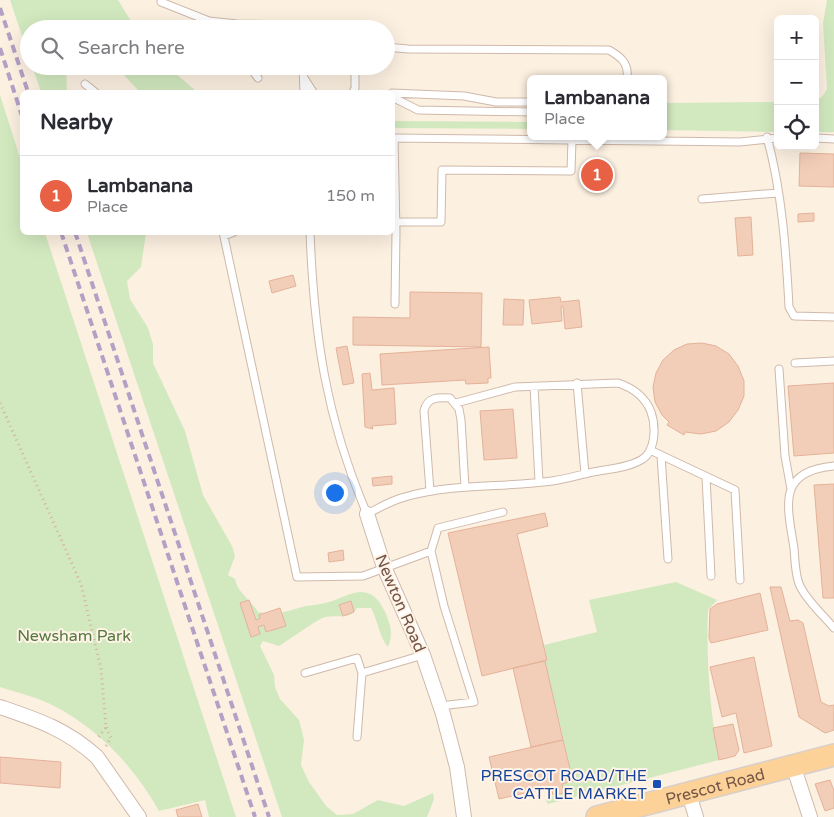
<!DOCTYPE html>
<html lang="en">
<head>
<meta charset="utf-8">
<style>
  body { margin:0; font-family:"Varela Round",sans-serif; background:#f7f7f7; color:#2b2b33 }
  .controls { position:absolute; right:15px; top:15px; display:grid; overflow:hidden; border-radius:8px; box-shadow:0 5px 20px #0002 }
  .controls button { width:45px; height:45px; display:grid; place-items:center; padding:0; border:0; border-bottom:1px solid #e1e1e2; background:#fff; color:#2b2b33; font:25px sans-serif }
  .you { position:absolute; left:334px; top:492px; width:18px; height:18px; margin:-12px; border:4px solid #fff; border-radius:50%; background:#1a73e8; box-shadow:0 0 0 8px #1a73e833 }
  .badge { display:grid; place-items:center; width:32px; height:32px; border-radius:50%; background:#e86144; color:#fff; font-size:16px; font-weight:700 }
  .pin { position:absolute; translate:-50% -50%; border:2px solid #fff; box-shadow:0 1px 5px #0006 }
  .popup { position:absolute; left:527px; top:75px; width:140px; height:65px; box-sizing:border-box; display:grid; place-content:center; border-radius:8px; background:#fff; filter:drop-shadow(0 1px 4px #0005); font-size:16px; white-space:nowrap; color:#7c7c81 }
  .popup b { font-size:19px; color:#2b2b33 }
  .popup::after { content:''; position:absolute; left:50%; top:100%; margin-left:-10px; border:10px solid transparent; border-top-color:#fff }
  .list { margin:0; padding:0; list-style:none }
  h2 { display:flex; justify-content:space-between; align-items:center; height:65px; margin:0; padding:0 20px; font-size:21px }
  h2 small { font-size:16px; font-weight:400; color:#7c7c81 }
  .list li { display:grid; grid-template-columns:32px 1fr auto; gap:15px; align-items:center; box-sizing:border-box; height:80px; padding:0 20px; border-top:1px solid #e1e1e2 }
  .list b { display:block; font-size:19px; white-space:nowrap }
  .list p { margin:0; font-size:16px; white-space:nowrap; color:#7c7c81 }
  .list em { font-size:16px; font-style:normal; color:#7c7c81 }
  .icon { flex:none; width:28px; height:28px; fill:none; stroke:currentColor; stroke-width:2; stroke-linecap:round; stroke-linejoin:round }
  .map { position:relative; flex:none; width:834px; height:817px; overflow:hidden }
  .search { position:absolute; background:#fff; box-shadow:0 5px 20px #0002; left:20px; top:20px; width:375px; height:55px; display:flex; align-items:center; gap:12px; box-sizing:border-box; padding:0 18px; border-radius:28px; color:#7c7c81; font-size:19px }
  .panel { position:absolute; background:#fff; box-shadow:0 5px 20px #0002; left:20px; top:90px; width:375px; height:145px; border-radius:8px }
  .map>svg:first-child { display:block }
  .green { fill:#d2e9bf }
  .building { fill:#f2cdb8; stroke:#e4b298 }
  .lines { fill:none; stroke-linecap:round; stroke-linejoin:round }
  .lane-casing { stroke:#cfb9ab; stroke-width:9 }
  .street-casing { stroke:#cfb9ab; stroke-width:16 }
  .primary-casing { stroke:#d8cfcc; stroke-width:24 }
  .path { stroke:#d6b09c; stroke-width:3; stroke-dasharray:1 4; stroke-linecap:butt }
  .lane { stroke:#fff; stroke-width:7 }
  .street { stroke:#fff; stroke-width:14 }
  .primary { stroke:#fcd298; stroke-width:21 }
  .rail { stroke:#b2a0c5; stroke-width:4; stroke-dasharray:8 5; stroke-linecap:butt }
  .transit-dot { fill:#1a4fb4; stroke:#fff4e7; stroke-width:2 }
  .labels { text-anchor:middle; stroke-width:4; stroke-linejoin:round; paint-order:stroke }
  .street-label { font-size:16px; fill:#735548; stroke:#fff4e7 }
  .park-label { font-size:16px; fill:#547940; stroke:#fff4e7 }
  .transit-label { font-size:16px; fill:#164399; stroke:#fff4e7; text-anchor:end }
</style>
</head>
<body>
<div class="map">
<svg width="834" height="817" viewBox="0 0 834 817">
  <rect width="100%" height="100%" fill="#fcf0e1"/>
  <path class="green" d="M10 0H118L136 29H29V57Z
    M827 0H834V132H815V100L822 97 827 89 823 23Z
    M32 66H66L67 92H41Z
    M115 66H167L197 92H140Z
    M0 95 22 164V232L45 233 236 817H209L205 800 159 811C135 768 99 729 54 706 37 697 18 693 0 687Z
    M778 102V132L663 130V103Z
    M393 121 531 122V129L393 128Z
    M87 233H146L141 267 127 281 130 299 148 328 153 344V363L185 431 203 495 232 546 235 556 228 575 235 579C237 592 251 600 258 612 281 616 285 611 306 606 314 605 322 604 329 602 340 599 350 592 362 592 375 593 381 603 386 614 391 626 393 635 388 647 379 637 378 620 371 608H357C349 621 338 614 325 617 316 620 289 640 279 646L263 641 260 646 274 675 275 687 280 699 299 720 304 740 301 765 309 782 326 806 337 815 353 814 378 800 404 806 433 793 434 799 427 817H282Z
    M676 582 717 600 708 610C706 661 710 710 719 760L548 804 546 801 548 797 564 793 562 784 573 781 545 661 547 660 544 645 597 632 589 600Z"/>
  <path class="building" d="M800 153 834 154V187L799 186Z
    M814 213V221L798 222V214Z
    M751 217 753 255 738 256 735 218Z
    M293 275 296 286 272 293 269 281Z
    M410 292 482 293 481 347 353 345V317L410 318Z
    M560 297 561 302 579 300 582 327 565 329 563 306 561 307 562 321 532 324 529 300Z
    M504 299 524 300 523 325H503Z
    M702 343 716 346 729 354 738 366 744 381V396L738 410 729 422 716 431 701 434 685 432 684 435 667 425 669 422 662 415 655 402 653 387 656 373 663 360 674 350 687 344Z
    M347 346 354 383 343 385 336 348Z
    M489 347 491 378H488V383L466 384 465 380 382 385 380 354Z
    M370 373 372 390 394 388 396 424 372 426 373 429 365 427 362 374Z
    M834 383V453L794 456 788 386Z
    M513 409 517 458 484 460 480 411Z
    M392 476V484L373 486 372 478Z
    M834 484V598H823L814 485Z
    M545 513 548 526 517 534 547 660 482 676 448 533Z
    M343 550 344 560 329 562 328 553Z
    M770 587H781L790 621 798 620 803 623 821 702 829 706 834 705V730L825 733 799 717Z
    M760 593 768 630 711 643 709 638 710 609 717 604Z
    M249 600 256 620 260 618 259 615 280 608 286 626 266 632 264 625 258 627 260 634 251 637 240 603Z
    M351 601 354 612 343 616 339 605Z
    M754 657 772 746 744 753 736 713 722 717 710 667Z
    M545 661 563 740 531 747 513 668Z
    M733 724 739 750 735 756 719 760 713 728Z
    M563 740 573 781 562 784 564 793 553 795 551 787 499 799 489 757Z
    M0 757 61 762 60 788 0 783Z
    M830 780 834 791V808L825 811 815 784Z
    M198 804 202 817H178L176 810Z"/>
  <g class="lines">
    <g class="lane-casing">
      <path id="lane" d="M161 2 209 21 237 24
        M236 29 237 24 288 25 298 29
        M386 47 408 49 609 50C621 57 629 63 627 79
        M249 66 258 78
        M303 66 304 92
        M304 78 313 92
        M85 84 95 92
        M353 92 355 88V66
        M392 93 464 96 496 102H531
        M392 97 418 110 531 112
        M767 137C782 192 786 250 789 307L794 316 834 317
        M392 138 740 142 778 138
        M394 138 396 232 395 304
        M815 138 834 139
        M702 199 778 193
        M392 222H441L442 170 571 171 572 140
        M223 232 297 577 363 576 431 551 444 606 474 702 440 706
        M310 232C314 336 326 418 367 514 379 508 392 500 405 497 453 483 503 488 552 481 565 479 579 475 593 472 608 469 627 468 641 460 656 452 656 426 651 412 645 396 633 388 618 383L515 387 456 403
        M224 236 234 232
        M795 363 834 361
        M779 369 785 456 791 489
        M577 383 585 474
        M534 386 539 482
        M650 450 735 490 740 580
        M661 456 668 559
        M834 466C777 471 787 505 794 548 795 559 795 576 800 586 807 601 824 616 834 628
        M706 477 711 576
        M430 491 424 411C427 397 438 397 450 398L459 409 461 420 465 487
        M431 551 438 528 503 512
        M305 673 357 658 362 673
        M357 737 362 673 423 655"/>
    </g>
    <g class="street-casing">
      <path id="street" d="M367 514 384 567 423 655 443 714 457 767 464 817
        M0 707C38 720 66 729 97 757L139 817
        M793 765 810 817
        M689 794 696 817"/>
    </g>
    <g class="primary-casing">
      <g id="primary">
        <path id="s1" d="M597 817 834 755"/>
      </g>
    </g>
    <path class="path" d="M0 403 81 584 101 669 106 727 97 739
      M106 746 111 738 106 727"/>
    <use href="#lane" class="lane"/>
    <use href="#street" class="street"/>
    <use href="#primary" class="primary"/>
    <path class="rail" d="M0 8 28 92
      M0 48 22 116
      M61 232 255 817
      M75 232 269 817"/>
  </g>
  <rect class="transit-dot" x="652" y="779" width="10" height="10" rx="2.5"/>
  <g class="labels">
    <g class="street-label">
      <text transform="translate(401 603) rotate(67)" y="6">Newton Road</text>
      <text dy="6" stroke="none"><textPath href="#s1" startOffset="122">Prescot Road</textPath></text>
    </g>
    <g class="park-label">
      <text x="74" y="641">Newsham Park</text>
    </g>
    <g class="transit-label">
      <text x="647" y="781">PRESCOT ROAD/THE<tspan x="647" dy="18">CATTLE MARKET</tspan></text>
    </g>
  </g>
</svg>
<div class="controls">
<button>+</button>
<button>−</button>
<button><svg class="icon" aria-label="locate" viewBox="0 0 24 24"><circle cx="12" cy="12" r="6"/><path d="M12 2v4M12 18v4M2 12h4M18 12h4"/></svg></button>
</div>
<div class="you"></div>
<div class="pin badge" style="left:597px;top:175px">1</div>
<div class="popup"><b>Lambanana</b>Place</div>
<div class="search"><svg class="icon" aria-label="search" viewBox="0 0 24 24"><circle cx="10" cy="10" r="6"/><path d="M15 15l6 6"/></svg>Search here</div>
<section class="panel">
<h2>Nearby<small></small></h2>
<ul class="list">
<li><span class="badge">1</span><div><b>Lambanana</b><p>Place</p></div><em>150 m</em></li>
</ul>
</section>
</div>
</body>
</html>
